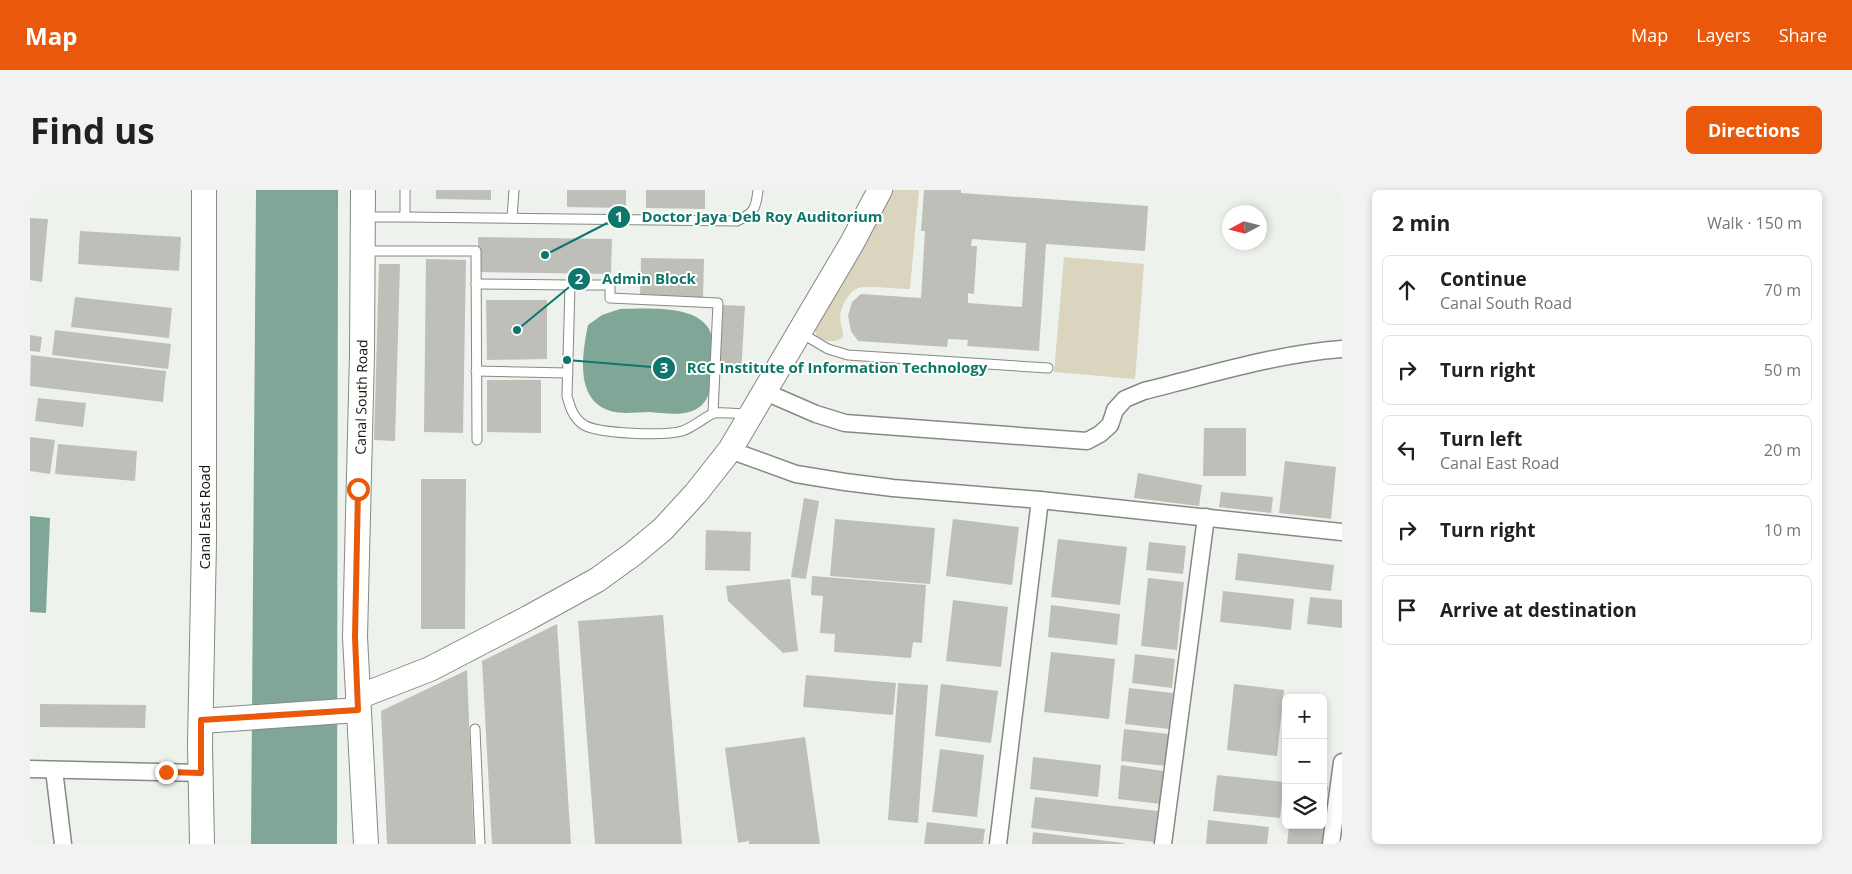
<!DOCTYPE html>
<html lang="en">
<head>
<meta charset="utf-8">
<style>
  body { margin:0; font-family:"Open Sans",sans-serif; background:#f2f2f2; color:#202124 }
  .controls { position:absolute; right:15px; bottom:15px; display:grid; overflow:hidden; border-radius:8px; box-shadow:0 2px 8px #0003 }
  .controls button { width:45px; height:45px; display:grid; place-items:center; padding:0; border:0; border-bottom:1px solid #e0e0e0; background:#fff; color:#202124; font:25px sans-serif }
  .compass { position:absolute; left:1192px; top:15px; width:45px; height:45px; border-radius:50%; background:#fff; box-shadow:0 2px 8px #0003; rotate:263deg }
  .stop { position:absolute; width:15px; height:15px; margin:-11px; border:4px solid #ea580c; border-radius:50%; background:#fff }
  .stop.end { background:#ea580c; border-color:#fff; box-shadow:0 1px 5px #0008 }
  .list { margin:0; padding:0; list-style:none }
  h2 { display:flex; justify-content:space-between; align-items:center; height:65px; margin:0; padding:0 20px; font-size:21px }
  h2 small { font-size:16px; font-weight:400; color:#757577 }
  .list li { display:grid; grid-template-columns:32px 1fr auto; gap:15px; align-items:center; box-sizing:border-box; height:70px; margin:0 10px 10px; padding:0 10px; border:1px solid #e0e0e0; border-radius:8px }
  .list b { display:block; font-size:19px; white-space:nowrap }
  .list p { margin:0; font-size:16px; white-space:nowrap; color:#757577 }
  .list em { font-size:16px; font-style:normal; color:#757577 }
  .icon { flex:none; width:28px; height:28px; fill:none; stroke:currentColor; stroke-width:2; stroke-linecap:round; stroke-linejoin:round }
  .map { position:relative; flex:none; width:1312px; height:654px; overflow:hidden; border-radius:8px }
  header { display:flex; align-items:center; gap:30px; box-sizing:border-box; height:70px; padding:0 25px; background:#ea580c; color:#fff }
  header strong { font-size:24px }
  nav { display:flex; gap:28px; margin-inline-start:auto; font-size:18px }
  .intro { display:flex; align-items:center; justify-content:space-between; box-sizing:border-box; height:120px; padding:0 30px }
  h1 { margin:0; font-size:35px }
  .button { padding:12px 22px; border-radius:8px; background:#ea580c; color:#fff; font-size:18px; font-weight:700 }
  main { display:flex; gap:30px; padding:0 30px }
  aside { flex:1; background:#fff; border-radius:8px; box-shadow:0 2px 8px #0003 }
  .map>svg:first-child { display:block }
</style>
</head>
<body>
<header>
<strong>Map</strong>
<nav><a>Map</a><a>Layers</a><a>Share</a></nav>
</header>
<div class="intro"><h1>Find us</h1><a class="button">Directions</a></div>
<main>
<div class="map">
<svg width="1312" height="654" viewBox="0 0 1312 654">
  <rect width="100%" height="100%" fill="#eef2ec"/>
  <!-- green -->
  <g fill="#dbd5c0">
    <path d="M857,0h32l-9,99c-10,0 -45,-4 -52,-1 -10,4 -17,19 -18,29 0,7 4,13 3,20 -9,7 -17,4 -26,0l-4,-13z"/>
    <polygon points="1034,67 1114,74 1105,189 1024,182"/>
  </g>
  <!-- water -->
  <g fill="#80a698">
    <polygon points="226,0 308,0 307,654 221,654"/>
    <path d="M590,119c24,0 75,-5 89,20 6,11 4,29 3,42 0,12 -2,30 -14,37 -13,9 -34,5 -49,4 -11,0 -24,2 -34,0 -41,-8 -33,-57 -27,-87l14,-10z"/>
    <polygon points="0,326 20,328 16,423 0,422"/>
  </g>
  <!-- building -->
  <g fill="#bfbfba" fill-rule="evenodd">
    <polygon points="406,0 461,0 461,10 406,9"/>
    <polygon points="537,0 596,0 596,18 537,17"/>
    <polygon points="616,0 675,0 675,19 616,18"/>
    <path d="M894,0h37v3l187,13 -3,45 -99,-7 -7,107 -72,-5 1,-6 -20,-1 -1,8 -89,-6 -7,-10 -3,-15 4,-14 9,-8 60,4 4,-67h-4zM942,49l54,4 -4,64 -54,-4v-10l6,1 3,-48h-6z"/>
    <polygon points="0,28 18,29 12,92 0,90"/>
    <polygon points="50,41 151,47 149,81 48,74"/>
    <polygon points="448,47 582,49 581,84 448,82"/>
    <polygon points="611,68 674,69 673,108 610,106"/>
    <polygon points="396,69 436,70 433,243 394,242"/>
    <polygon points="349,74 370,74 365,251 344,250"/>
    <polygon points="45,107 142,118 139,148 41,137"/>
    <polygon points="456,110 517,110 517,169 457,170"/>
    <polygon points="693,115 715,116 711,184 689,182"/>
    <polygon points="25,140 141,154 138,179 22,165"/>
    <polygon points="0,145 12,147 10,162 0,161"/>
    <polygon points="1,165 136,181 133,212 0,196"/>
    <polygon points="457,190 511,190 511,243 457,242"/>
    <polygon points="8,208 56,213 53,237 5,231"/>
    <polygon points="1174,238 1216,238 1216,286 1173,286"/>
    <polygon points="0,247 25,250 20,284 0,281"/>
    <polygon points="28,254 107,261 105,291 25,284"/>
    <polygon points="1255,271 1306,277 1301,329 1249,323"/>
    <polygon points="1108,283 1172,295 1169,316 1104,308"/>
    <polygon points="391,289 436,289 435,439 391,439"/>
    <polygon points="1191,302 1243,307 1241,323 1189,317"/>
    <polygon points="774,308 789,311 776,389 761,387"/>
    <polygon points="805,329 905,338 900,394 800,386"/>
    <polygon points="923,329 989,337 982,395 916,386"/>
    <polygon points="676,340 721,342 720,381 675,380"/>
    <polygon points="1028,349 1097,357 1090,415 1021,407"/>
    <polygon points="1119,352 1156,356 1153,384 1116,380"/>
    <polygon points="1208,363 1304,375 1301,401 1205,390"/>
    <polygon points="782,386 896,395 892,453 883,452 881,468 804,462 805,444 790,443 793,406 781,405"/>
    <polygon points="1118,388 1154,392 1147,460 1111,456"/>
    <polygon points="760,389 768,461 753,463 698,411 696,396"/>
    <polygon points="1193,401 1264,409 1261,440 1190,432"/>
    <polygon points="1280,407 1312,410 1312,438 1277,434"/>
    <polygon points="923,410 978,417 971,477 916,471"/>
    <polygon points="1021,415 1090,424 1087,455 1018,447"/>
    <polygon points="633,425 652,654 565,654 548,431"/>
    <polygon points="527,434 541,654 462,654 452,471"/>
    <polygon points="1021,462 1085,469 1079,529 1014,522"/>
    <polygon points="1105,464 1145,469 1142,498 1102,493"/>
    <polygon points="437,480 444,654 357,654 351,521"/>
    <polygon points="776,485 866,493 863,525 773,517"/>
    <polygon points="868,493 898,495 888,633 858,630"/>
    <polygon points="911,494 968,501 961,553 905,546"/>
    <polygon points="1204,494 1254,500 1247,566 1197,560"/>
    <polygon points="1099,498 1143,503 1139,539 1095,534"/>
    <polygon points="10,514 116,515 115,538 10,537"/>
    <polygon points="1094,539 1139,544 1136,576 1091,571"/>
    <polygon points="775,547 790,654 719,654 719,651 708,653 695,558"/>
    <polygon points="910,559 954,565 947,627 902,622"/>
    <polygon points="1003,567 1071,575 1068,607 1000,599"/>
    <polygon points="1091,575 1134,581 1131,614 1088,609"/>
    <polygon points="1187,585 1254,592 1250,628 1183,621"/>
    <polygon points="1293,596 1298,596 1295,628 1293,628"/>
    <polygon points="1005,607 1128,621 1124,652 1001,638"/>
    <polygon points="1178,630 1239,637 1237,654 1176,654"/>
    <polygon points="897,632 955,639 953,654 894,654"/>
    <polygon points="1259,635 1301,639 1300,654 1257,654"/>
    <polygon points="1003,642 1094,653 1094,654 1002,654"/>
  </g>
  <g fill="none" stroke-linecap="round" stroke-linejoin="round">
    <!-- lane casing -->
    <g stroke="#868984" stroke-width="11">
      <g id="lane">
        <path d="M333,27h42l332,4c17,-8 19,-12 21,-31"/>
        <polyline points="375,27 375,0"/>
        <polyline points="482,28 484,0"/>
        <polyline points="333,61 446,61 447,250"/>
        <polyline points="446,94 540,95"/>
        <polyline points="771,143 798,159 818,165 1018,178"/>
        <polyline points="446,181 538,183"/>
        <path d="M683,223l5,-110 -108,-5v-13h-40l-3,111c3,11 6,22 17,29 15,9 80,11 98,6 11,-3 28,-18 33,-18 11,-1 24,1 35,1"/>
        <polyline points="445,539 450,654"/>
      </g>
    </g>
    <!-- street casing -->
    <g stroke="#868984" stroke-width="19">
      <g id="street">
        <path d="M733,201l53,23 29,9 242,18 13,-7 10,-9 5,-15 10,-11 19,-8c65,-16 131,-37 198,-42"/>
        <polyline points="700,260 766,284 815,292 863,298 1010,310 1312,342"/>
        <polyline points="0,579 171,583"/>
        <polyline points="24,580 33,654"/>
        <polyline points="968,654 1010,310"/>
        <polyline points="1133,654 1176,327"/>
        <polyline points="1301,654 1312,572"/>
      </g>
    </g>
    <!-- secondary casing -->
    <g stroke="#868984" stroke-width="26">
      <g id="secondary">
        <polyline points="333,0 332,164 325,447 336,654"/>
        <polyline points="328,507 400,479 498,428 567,390 603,364 633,339 666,303 700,260 822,53 850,0"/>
        <polyline points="171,531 328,520"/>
        <polyline points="172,654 170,556 174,351 174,0"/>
      </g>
    </g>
    <!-- lane -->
    <use href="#lane" stroke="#fff" stroke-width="9"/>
    <!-- street -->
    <use href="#street" stroke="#fff" stroke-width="16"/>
    <!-- secondary -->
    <use href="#secondary" stroke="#fff" stroke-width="24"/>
  </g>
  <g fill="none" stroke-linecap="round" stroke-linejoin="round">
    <!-- route -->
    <polyline stroke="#ea580c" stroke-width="6" points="136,582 171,583 171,530 328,520 325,447 328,299"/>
  </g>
  <g text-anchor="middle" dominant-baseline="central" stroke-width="4" stroke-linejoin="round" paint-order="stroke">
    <!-- street labels -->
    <g font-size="14" fill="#111211" stroke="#fcfffa">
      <text transform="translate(331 207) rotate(-89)">Canal South Road</text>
      <text transform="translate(174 327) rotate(-90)">Canal East Road</text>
    </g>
  </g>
  <!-- callouts -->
  <path fill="none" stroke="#0f766e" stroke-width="2" d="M515 65L589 27M487 140L549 89M537 170L634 178"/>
  <g fill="#0f766e" stroke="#fcfffa" stroke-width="2">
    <circle cx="515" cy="65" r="5"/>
    <circle cx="487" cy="140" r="5"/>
    <circle cx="537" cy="170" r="5"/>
    <circle cx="589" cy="27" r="12"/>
    <circle cx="549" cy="89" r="12"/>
    <circle cx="634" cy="178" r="12"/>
  </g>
  <g font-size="15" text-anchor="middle" font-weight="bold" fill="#fff">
    <text x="589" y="32">1</text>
    <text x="549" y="94">2</text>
    <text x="634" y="183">3</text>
  </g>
  <g font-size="15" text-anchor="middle" font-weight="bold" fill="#0f766e" stroke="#fcfffa" stroke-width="4" stroke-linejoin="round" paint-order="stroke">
    <text x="732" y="32">Doctor Jaya Deb Roy Auditorium</text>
    <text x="619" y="94">Admin Block</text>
    <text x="807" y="183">RCC Institute of Information Technology</text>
  </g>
</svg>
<div class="controls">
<button>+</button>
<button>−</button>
<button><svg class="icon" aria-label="layers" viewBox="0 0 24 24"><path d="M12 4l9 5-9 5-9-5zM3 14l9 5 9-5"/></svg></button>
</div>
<svg class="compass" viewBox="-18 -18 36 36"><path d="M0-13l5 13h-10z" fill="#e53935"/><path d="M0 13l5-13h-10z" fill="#757577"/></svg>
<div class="stop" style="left:328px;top:299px"></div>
<div class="stop end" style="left:136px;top:582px"></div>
</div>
<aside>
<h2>2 min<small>Walk · 150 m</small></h2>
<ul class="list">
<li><svg class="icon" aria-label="ahead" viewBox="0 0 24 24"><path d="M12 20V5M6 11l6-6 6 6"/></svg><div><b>Continue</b><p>Canal South Road</p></div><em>70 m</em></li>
<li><svg class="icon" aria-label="right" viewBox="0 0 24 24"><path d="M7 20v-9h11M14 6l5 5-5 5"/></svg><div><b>Turn right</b></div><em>50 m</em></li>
<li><svg class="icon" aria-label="left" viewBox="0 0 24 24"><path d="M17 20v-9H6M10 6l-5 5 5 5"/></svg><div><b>Turn left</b><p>Canal East Road</p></div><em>20 m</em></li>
<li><svg class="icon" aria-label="right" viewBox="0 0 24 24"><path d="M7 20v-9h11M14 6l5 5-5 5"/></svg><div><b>Turn right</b></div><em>10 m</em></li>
<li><svg class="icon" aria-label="arrive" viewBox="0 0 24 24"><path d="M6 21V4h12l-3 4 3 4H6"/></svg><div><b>Arrive at destination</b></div></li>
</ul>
</aside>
</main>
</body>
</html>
